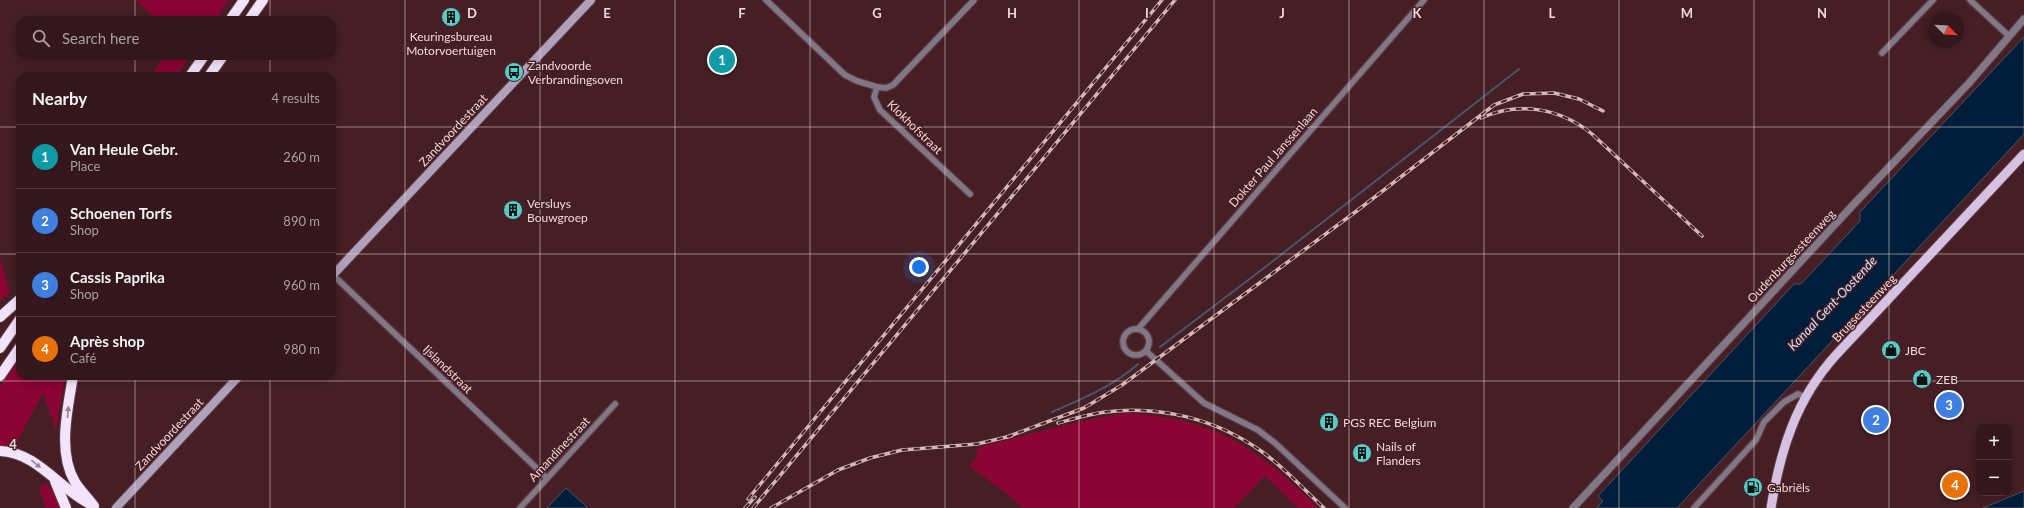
<!DOCTYPE html>
<html lang="en">
<head>
<meta charset="utf-8">
<style>
  body { margin:0; font-family:Lato,sans-serif; background:#3c2025; color:#f1f3f6 }
  .controls { position:absolute; right:12px; bottom:12px; display:grid; overflow:hidden; border-radius:8px; box-shadow:0 2px 10px #0003 }
  .controls button { width:36px; height:36px; display:grid; place-items:center; padding:0; border:0; border-bottom:1px solid #4e363b; background:#34171c; color:#f1f3f6; font:20px sans-serif }
  .compass { position:absolute; left:1928px; top:12px; width:36px; height:36px; border-radius:50%; background:#34171c; box-shadow:0 2px 10px #0003; rotate:114deg }
  .you { position:absolute; left:919px; top:267px; width:14px; height:14px; margin:-10px; border:3px solid #fff; border-radius:50%; background:#1a73e8; box-shadow:0 0 0 6px #1a73e833 }
  .badge { display:grid; place-items:center; width:26px; height:26px; border-radius:50%; background:#d93025; color:#fff; font-size:13px; font-weight:700 }
  .pin { position:absolute; translate:-50% -50%; border:2px solid #fff; box-shadow:0 1px 4px #0006 }
  .list { margin:0; padding:0; list-style:none }
  h2 { display:flex; justify-content:space-between; align-items:center; height:52px; margin:0; padding:0 16px; font-size:17px }
  h2 small { font-size:13px; font-weight:400; color:#a99fa3 }
  .list li { display:grid; grid-template-columns:26px 1fr auto; gap:12px; align-items:center; box-sizing:border-box; height:64px; padding:0 16px; border-top:1px solid #4e363b }
  .list b { display:block; font-size:15px; white-space:nowrap }
  .list p { margin:0; font-size:13px; white-space:nowrap; color:#a99fa3 }
  .list em { font-size:13px; font-style:normal; color:#a99fa3 }
  .icon { flex:none; width:22px; height:22px; fill:none; stroke:currentColor; stroke-width:2; stroke-linecap:round; stroke-linejoin:round }
  .map { position:relative; flex:none; width:2024px; height:508px; overflow:hidden }
  .search { position:absolute; background:#34171c; box-shadow:0 2px 10px #0003; left:16px; top:16px; width:320px; height:44px; display:flex; align-items:center; gap:10px; box-sizing:border-box; padding:0 14px; border-radius:12px; color:#a99fa3; font-size:15px }
  .panel { position:absolute; background:#34171c; box-shadow:0 2px 10px #0003; left:16px; top:72px; width:320px; height:308px; border-radius:12px }
  .map>svg:first-child { display:block }
</style>
</head>
<body>
<div class="map">
<svg width="2024" height="508" viewBox="0 0 2024 508">
  <rect width="100%" height="100%" fill="#451f25"/>
  <!-- green -->
  <g fill="#8a0434">
    <polygon points="136,0 229,0 216,20 157,20"/>
    <polygon points="165,56 190,56 177,76 151,76"/>
    <polygon points="0,257 10,292 0,301"/>
    <polygon points="20,357 20,376 65,376 56,430 43,393 13,449 0,446 0,386"/>
    <path d="M1129,413c90,6 127,35 190,95h-21l-33,-32 -31,32h-211l-17,-15 -37,-27 7,-8 3,-11c50,-12 99,-28 150,-34z"/>
    <polygon points="46,482 58,500 60,508 46,508 39,489"/>
  </g>
  <!-- water -->
  <g fill="#001d3a" stroke="#48556a">
    <polygon points="2024,37 2024,134 1677,508 1597,508 1603,501 1598,496 1794,284 1801,284 1860,221 1860,212"/>
    <polygon points="566,488 588,508 547,508"/>
    <polygon points="2024,491 2024,508 1983,508"/>
  </g>
  <g fill="none" stroke-linecap="round" stroke-linejoin="round">
    <!-- stream -->
    <g stroke="#48556a" stroke-width="2">
      <polyline points="1160,347 1264,268 1519,69"/>
      <path d="M1052,412c29,-13 62,-26 86,-48"/>
    </g>
    <!-- minor casing -->
    <g stroke="#613c42" stroke-width="8">
      <g id="minor">
        <polyline points="766,0 845,75 857,81 877,87 874,97 880,110 970,194"/>
        <polyline points="1970,0 2009,36"/>
        <polyline points="1882,53 1933,0"/>
        <polyline points="877,87 886,88 893,85 974,0"/>
        <polyline points="333,275 547,478"/>
        <circle cx="1136" cy="342" r="13"/>
        <polyline points="1138,329 1424,0"/>
        <polyline points="1146,351 1204,403 1258,430 1275,443 1345,508"/>
        <polyline points="520,508 615,404"/>
        <polyline points="1694,508 1756,440 1764,422 1784,402 1798,394 1805,397"/>
      </g>
    </g>
    <!-- tertiary casing -->
    <g stroke="#613c42" stroke-width="9">
      <polyline id="tertiary" points="1573,508 1853,205 1970,82 2024,19"/>
    </g>
    <!-- secondary casing -->
    <g stroke="#613c42" stroke-width="10">
      <g id="secondary">
        <polyline points="332,276 591,0"/>
        <polyline points="116,508 239,376"/>
      </g>
    </g>
    <!-- primary casing -->
    <g stroke="#613c42" stroke-width="11">
      <path id="primary" d="M1771,508c9,-57 25,-109 65,-153l188,-201"/>
    </g>
    <!-- motorway casing -->
    <g stroke="#613c42" stroke-width="12">
      <g id="motorway">
        <polyline points="230,20 244,0"/>
        <polyline points="249,20 263,0"/>
        <polyline points="190,76 204,56"/>
        <polyline points="209,76 223,56"/>
        <polyline points="0,317 20,299"/>
        <polyline points="0,348 20,319"/>
        <polyline points="0,376 20,347"/>
        <path d="M73,376c-5,32 -16,76 2,106 5,8 13,16 19,24"/>
        <path d="M0,451c37,1 60,39 92,54"/>
        <polyline points="55,481 66,508"/>
      </g>
    </g>
    <!-- minor -->
    <use href="#minor" stroke="#807787" stroke-width="5.5"/>
    <!-- tertiary -->
    <use href="#tertiary" stroke="#807787" stroke-width="7"/>
    <!-- secondary -->
    <use href="#secondary" stroke="#b0a1bb" stroke-width="8"/>
    <!-- primary -->
    <use href="#primary" stroke="#d5c2e3" stroke-width="9"/>
    <!-- motorway -->
    <use href="#motorway" stroke="#f2e4fc" stroke-width="10"/>
    <!-- rail casing -->
    <g stroke="#d2b6b9" stroke-width="3.5">
      <g id="rail">
        <path d="M1481,118c38,-17 79,-10 111,16l110,102"/>
        <path d="M1058,423c15,-4 31,-9 47,-11 55,-7 111,7 156,39 23,16 42,38 63,57"/>
        <polyline points="1007,437 1084,408 1122,385 1358,210 1494,105 1523,94 1554,93 1579,99 1603,111"/>
        <polyline points="748,499 1162,0"/>
        <polyline points="745,508 755,497"/>
        <polyline points="753,508 1175,0"/>
        <polyline points="771,508 838,470 870,458 902,450 977,444 1011,436"/>
      </g>
    </g>
    <!-- rail -->
    <use href="#rail" stroke="#451f25" stroke-width="2" stroke-dasharray="6" stroke-linecap="butt"/>
  </g>
  <!-- one-way arrows -->
  <defs><path id="oneway-solid" d="M-6-.8H1V-3.2L6.5 0L1 3.2V.8H-6Z"/></defs>
  <g fill="#9c8290">
    <use href="#oneway-solid" transform="translate(68 412) rotate(-85)"/>
    <use href="#oneway-solid" transform="translate(36 464) rotate(39)"/>
  </g>
  <!-- grid -->
  <path fill="none" stroke="#f1d7da" stroke-width="1" stroke-opacity="0.55" d="M135,0v20M270,0v20M405,0v508M540,0v508M675,0v508M810,0v508M945,0v508M1079,0v508M1214,0v508M1349,0v508M1484,0v508M1619,0v508M1754,0v508M1889,0v508M135,56v20M270,56v20M0,127h20M332,127h1692M0,254h20M332,254h1692M135,376v132M270,376v132M0,381h2024"/>
  <!-- icons -->
  <defs>
    <g id="building-disc" transform="scale(1)"><circle r="9.5" fill="#54cdc7" stroke="#451f25"/><path d="M-4-6H4V6H1V3H-1V6H-4ZM-2.5-4.3h1.7v1.8h-1.7ZM.8-4.3h1.7v1.8H.8ZM-2.5-1h1.7V.8h-1.7ZM.8-1h1.7V.8H.8Z" fill="#111"/></g>
    <g id="bus-disc" transform="scale(1)"><circle r="9.5" fill="#54cdc7" stroke="#451f25"/><path d="M-5-6H5V4H4V6H2V4H-2V6H-4V4H-5ZM-3.5-4V0h7V-4ZM-3.5 1.2v1.5H-2V1.2ZM2 1.2v1.5H3.5V1.2Z" fill="#111"/></g>
    <g id="shop-disc" transform="scale(1)"><circle r="9.5" fill="#54cdc7" stroke="#451f25"/><path d="M-5-2.5h2.3a2.7 3.5 0 0 1 5.4 0H5L5.5 6h-11ZM-1.5-2.5h3a1.5 2.3 0 0 0-3 0Z" fill="#111"/></g>
    <g id="fuel-disc" transform="scale(1)"><circle r="9.5" fill="#54cdc7" stroke="#451f25"/><path d="M-5.5-6h7V0h2V4h1.3V-2.5L3-4.5l.8-.8L6-3V5H2.5V1h-1V6h-7ZM-4.2-4.7v3.2H.2V-4.7Z" fill="#111"/></g>
  </defs>
  <g fill-rule="evenodd">
    <use href="#building-disc" x="451" y="17"/>
    <use href="#bus-disc" x="514" y="72"/>
    <use href="#building-disc" x="513" y="210"/>
    <use href="#shop-disc" x="1891" y="350"/>
    <use href="#shop-disc" x="1922" y="379"/>
    <use href="#building-disc" x="1329" y="422"/>
    <use href="#building-disc" x="1362" y="453"/>
    <use href="#fuel-disc" x="1753" y="487"/>
  </g>
  <g text-anchor="middle" dominant-baseline="central" stroke-width="3" stroke-linejoin="round" paint-order="stroke">
    <!-- poi labels -->
    <g font-size="12" fill="#f1d7da" stroke="#451f25" text-anchor="start">
      <text x="451" y="36" text-anchor="middle">Keuringsbureau<tspan x="451" dy="14">Motorvoertuigen</tspan></text>
      <text x="528" y="65">Zandvoorde<tspan x="528" dy="14">Verbrandingsoven</tspan></text>
      <text x="527" y="203">Versluys<tspan x="527" dy="14">Bouwgroep</tspan></text>
      <text x="1905" y="350">JBC</text>
      <text x="1936" y="379">ZEB</text>
      <text x="1343" y="422">PGS REC Belgium</text>
      <text x="1376" y="446">Nails of<tspan x="1376" dy="14">Flanders</tspan></text>
      <text x="1767" y="487">Gabriëls</text>
    </g>
    <!-- street labels -->
    <g font-size="12" fill="#f1d7da" stroke="#451f25">
      <text transform="translate(915 127) rotate(44)">Klokhofstraat</text>
      <text transform="translate(453 130) rotate(-47)">Zandvoordestraat</text>
      <text transform="translate(1273 157) rotate(-49)">Dokter Paul Janssenlaan</text>
      <text transform="translate(1791 256) rotate(-47)">Oudenburgsesteenweg</text>
      <text transform="translate(1864 308) rotate(-47)">Brugsesteenweg</text>
      <text transform="translate(448 369) rotate(44)">Ijslandstraat</text>
      <text transform="translate(169 434) rotate(-47)">Zandvoordestraat</text>
      <text transform="translate(559 449) rotate(-47)">Amandinestraat</text>
    </g>
    <!-- water labels -->
    <g font-size="13" font-style="italic" fill="#cee3fa" stroke="#451f25">
      <text transform="translate(1832 303) rotate(-47)">Kanaal Gent-Oostende</text>
    </g>
  </g>
  <g font-size="13" text-anchor="middle" font-weight="bold" fill="#f1d7da" stroke="#451f25" stroke-width="3" stroke-linejoin="round" paint-order="stroke">
    <text x="472" y="18">D</text>
    <text x="607" y="18">E</text>
    <text x="742" y="18">F</text>
    <text x="877" y="18">G</text>
    <text x="1012" y="18">H</text>
    <text x="1147" y="18">I</text>
    <text x="1282" y="18">J</text>
    <text x="1417" y="18">K</text>
    <text x="1552" y="18">L</text>
    <text x="1687" y="18">M</text>
    <text x="1822" y="18">N</text>
    <text x="13" y="449">4</text>
  </g>
</svg>
<div class="controls">
<button>+</button>
<button>−</button>
</div>
<svg class="compass" viewBox="-18 -18 36 36"><path d="M0-13l5 13h-10z" fill="#e53935"/><path d="M0 13l5-13h-10z" fill="#a99fa3"/></svg>
<div class="you"></div>
<div class="pin badge" style="left:722px;top:60px;background:#0f9aa8">1</div>
<div class="pin badge" style="left:1876px;top:420px;background:#3f7fe0">2</div>
<div class="pin badge" style="left:1949px;top:405px;background:#3f7fe0">3</div>
<div class="pin badge" style="left:1955px;top:485px;background:#e8710a">4</div>
<div class="search"><svg class="icon" aria-label="search" viewBox="0 0 24 24"><circle cx="10" cy="10" r="6"/><path d="M15 15l6 6"/></svg>Search here</div>
<section class="panel">
<h2>Nearby<small>4 results</small></h2>
<ul class="list">
<li><span class="badge" style="background:#0f9aa8">1</span><div><b>Van Heule Gebr.</b><p>Place</p></div><em>260 m</em></li>
<li><span class="badge" style="background:#3f7fe0">2</span><div><b>Schoenen Torfs</b><p>Shop</p></div><em>890 m</em></li>
<li><span class="badge" style="background:#3f7fe0">3</span><div><b>Cassis Paprika</b><p>Shop</p></div><em>960 m</em></li>
<li><span class="badge" style="background:#e8710a">4</span><div><b>Après shop</b><p>Café</p></div><em>980 m</em></li>
</ul>
</section>
</div>
</body>
</html>
